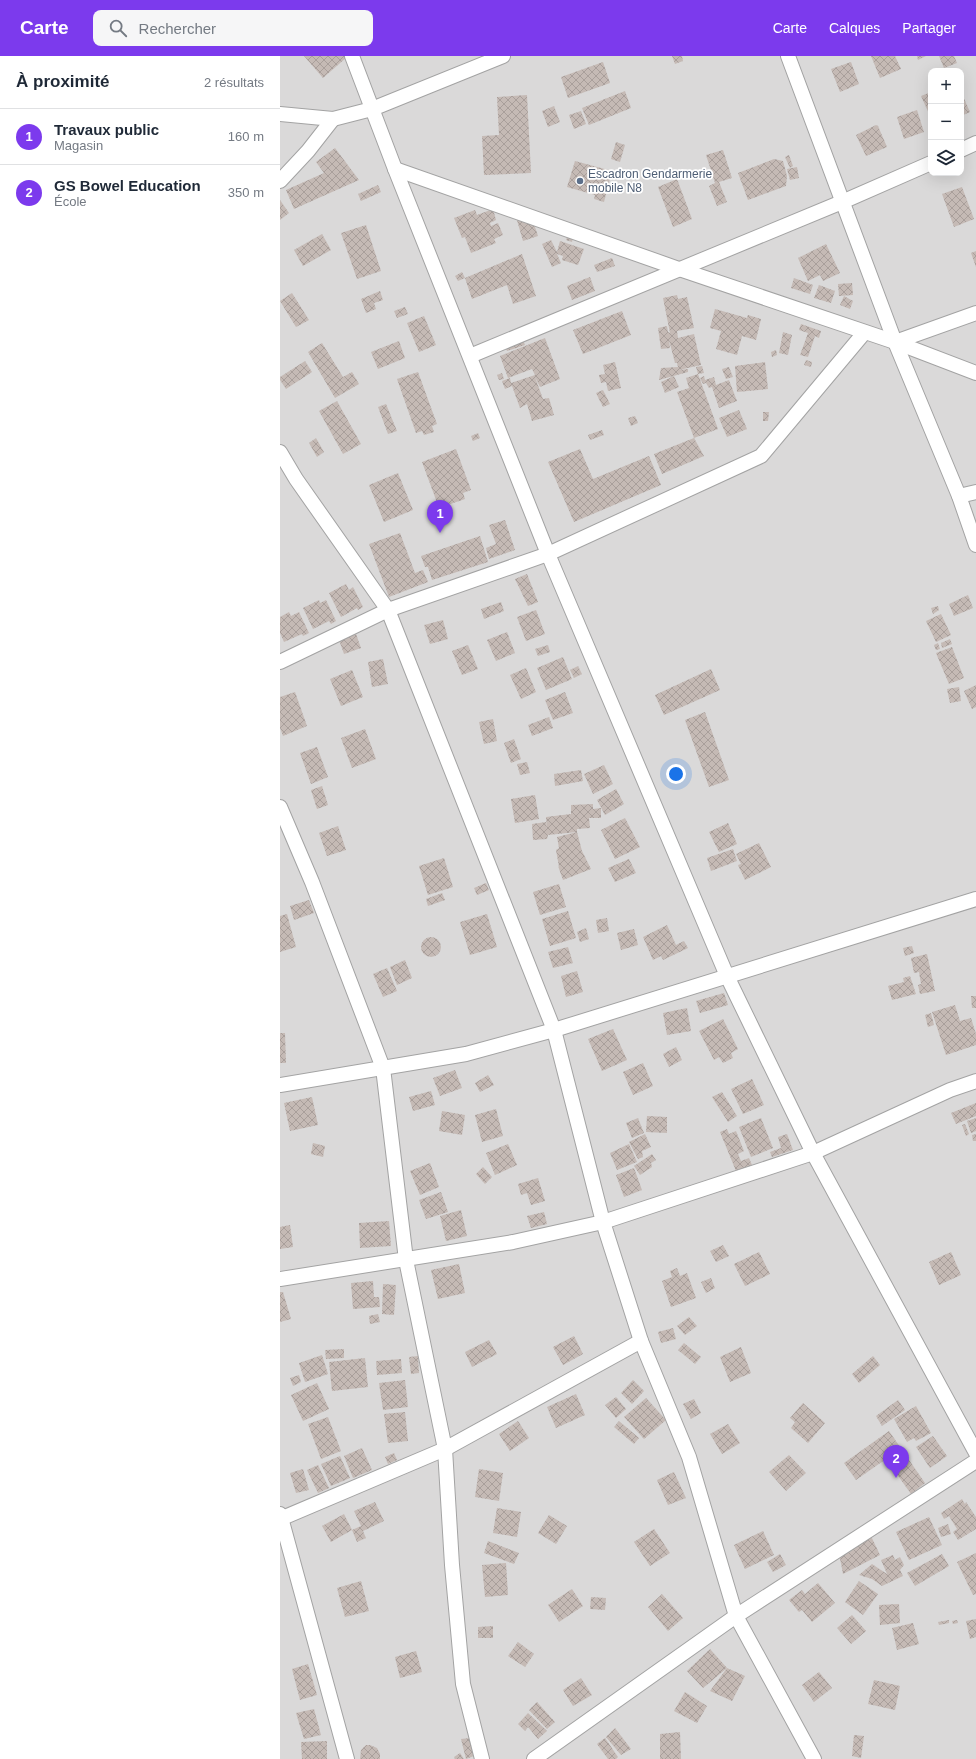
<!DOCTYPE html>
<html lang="fr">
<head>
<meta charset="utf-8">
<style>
  body { margin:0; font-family:Helvetica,sans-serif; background:#f6f6f7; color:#1f2937 }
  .controls { position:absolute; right:12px; top:12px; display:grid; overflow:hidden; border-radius:8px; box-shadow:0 4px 16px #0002 }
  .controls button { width:36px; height:36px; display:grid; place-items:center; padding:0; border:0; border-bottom:1px solid #e0e1e3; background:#fff; color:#1f2937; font:20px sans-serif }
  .you { position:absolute; left:396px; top:718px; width:14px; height:14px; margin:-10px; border:3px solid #fff; border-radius:50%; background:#1a73e8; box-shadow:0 0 0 6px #1a73e833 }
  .badge { display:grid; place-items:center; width:26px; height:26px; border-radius:50%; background:#7c3aed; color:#fff; font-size:13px; font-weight:700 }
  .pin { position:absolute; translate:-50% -33px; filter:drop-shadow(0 1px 2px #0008) }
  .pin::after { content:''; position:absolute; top:21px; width:14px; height:12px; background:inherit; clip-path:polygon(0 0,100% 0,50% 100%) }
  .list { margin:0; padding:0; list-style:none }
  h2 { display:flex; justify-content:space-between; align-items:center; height:52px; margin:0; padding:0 16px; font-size:17px }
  h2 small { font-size:13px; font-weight:400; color:#747a83 }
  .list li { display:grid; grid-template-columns:26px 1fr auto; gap:12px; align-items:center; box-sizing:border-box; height:56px; padding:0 16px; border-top:1px solid #e0e1e3 }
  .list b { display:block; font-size:15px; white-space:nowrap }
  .list p { margin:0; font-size:13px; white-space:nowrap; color:#747a83 }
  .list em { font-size:13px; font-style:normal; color:#747a83 }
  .icon { flex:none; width:22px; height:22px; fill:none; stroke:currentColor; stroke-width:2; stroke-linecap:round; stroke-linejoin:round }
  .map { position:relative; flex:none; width:696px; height:1703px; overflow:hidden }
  header { display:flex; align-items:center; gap:24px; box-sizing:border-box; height:56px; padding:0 20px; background:#7c3aed; color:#fff }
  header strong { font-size:19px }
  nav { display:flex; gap:22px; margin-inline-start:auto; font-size:14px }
  .search { width:280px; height:36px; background:#f6f6f7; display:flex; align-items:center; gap:10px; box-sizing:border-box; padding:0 14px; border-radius:8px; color:#747a83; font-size:15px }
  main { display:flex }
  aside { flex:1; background:#fff }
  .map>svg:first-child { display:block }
</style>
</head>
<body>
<header>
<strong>Carte</strong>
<div class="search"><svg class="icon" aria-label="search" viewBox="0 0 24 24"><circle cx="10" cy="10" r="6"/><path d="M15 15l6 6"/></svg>Rechercher</div>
<nav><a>Carte</a><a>Calques</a><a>Partager</a></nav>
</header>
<main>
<aside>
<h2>À proximité<small>2 résultats</small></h2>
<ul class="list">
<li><span class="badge">1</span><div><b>Travaux public</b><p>Magasin</p></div><em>160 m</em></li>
<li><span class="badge">2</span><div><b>GS Bowel Education</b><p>École</p></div><em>350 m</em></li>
</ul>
</aside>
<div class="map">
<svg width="696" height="1703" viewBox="0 0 696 1703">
  <defs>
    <pattern id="building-cross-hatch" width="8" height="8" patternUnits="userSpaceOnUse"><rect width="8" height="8" fill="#c5bab5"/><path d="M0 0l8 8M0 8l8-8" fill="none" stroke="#a99f9b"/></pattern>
  </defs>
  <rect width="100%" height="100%" fill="#eee8e2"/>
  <!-- residential -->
  <path fill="#dad9d9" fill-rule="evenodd" d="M0,0h696v1703h-696zM651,15h30v102h-30z"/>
  <!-- building -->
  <g fill="url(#building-cross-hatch)">
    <polygon points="24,0 66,0 67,1 43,22"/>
    <polygon points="392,0 402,0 403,5 395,8"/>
    <polygon points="591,0 615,0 621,13 600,22"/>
    <polygon points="637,0 646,0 638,4"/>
    <polygon points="659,0 674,0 677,7 664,12"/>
    <polygon points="323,6 330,27 288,42 281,21"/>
    <polygon points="571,6 579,28 560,36 551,13"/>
    <polygon points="345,35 351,52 309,69 302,52"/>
    <polygon points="651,36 651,62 641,40"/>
    <polygon points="681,36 690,56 681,60"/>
    <polygon points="247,39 251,117 204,119 202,80 219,79 217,41"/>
    <polygon points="274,50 280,66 268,71 262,55"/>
    <polygon points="637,54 644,76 624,83 617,61"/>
    <polygon points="301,55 306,68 294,73 289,59"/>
    <polygon points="596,69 598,70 607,91 586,100 576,79"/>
    <polygon points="336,86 345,89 340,106 331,103"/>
    <polygon points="55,92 79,124 14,153 6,134 44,117 36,106"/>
    <polygon points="443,94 452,122 439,126 447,146 437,150 429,130 435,127 426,99"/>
    <polygon points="509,99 513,110 510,112 505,101"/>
    <polygon points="494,103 503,105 507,120 506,130 468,144 458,117"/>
    <polygon points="295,105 332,115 324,146 314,143 315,139 287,131"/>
    <polygon points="517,111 519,122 510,124 507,113"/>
    <polygon points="397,123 412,163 393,171 378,131"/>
    <polygon points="98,129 101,136 81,145 78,138"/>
    <polygon points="682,131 694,163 674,171 662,138"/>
    <polygon points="0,144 9,157 0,164"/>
    <polygon points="213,153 216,164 210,167 211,170 218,167 223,179 214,183 216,187 191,197 185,181 182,182 174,162 195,154 197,159"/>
    <polygon points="236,161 254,168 258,180 243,185"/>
    <polygon points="86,169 101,215 77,223 61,177"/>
    <polygon points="42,178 51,194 23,210 14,194"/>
    <polygon points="288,180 293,182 292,186 286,184"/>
    <polygon points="271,184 277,196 280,185 304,193 298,209 282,204 283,200 277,198 281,207 272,211 262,188"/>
    <polygon points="546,188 560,217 543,225 540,219 528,225 518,202"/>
    <polygon points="696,195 696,211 691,197"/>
    <polygon points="242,198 256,240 233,248 227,229 192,243 185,222"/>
    <polygon points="332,202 335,210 317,216 314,209"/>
    <polygon points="182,216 185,222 178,225 175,220"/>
    <polygon points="310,221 315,235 292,244 287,230"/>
    <polygon points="514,222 533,229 530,238 511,232"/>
    <polygon points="572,227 573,239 559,240 558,228"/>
    <polygon points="539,229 555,235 551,247 534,242"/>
    <polygon points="100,235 103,244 94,247 96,253 86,257 81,243"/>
    <polygon points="12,237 29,264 16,271 0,245"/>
    <polygon points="397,239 398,243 407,241 414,272 397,275 398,282 414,278 421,309 399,314 408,313 408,316 379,324 381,312 398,311 397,307 395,307 389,284 390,292 381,293 378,272 387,270 388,276 390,277 383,242"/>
    <polygon points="564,240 573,245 570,253 560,249"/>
    <polygon points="125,251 128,258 117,262 114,255"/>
    <polygon points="435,253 467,262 468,259 481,263 476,284 462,280 457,299 436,293 441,275 430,272"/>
    <polygon points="342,255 351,279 303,298 293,274"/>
    <polygon points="144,260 156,289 139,296 127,267"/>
    <polygon points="521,268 541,275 539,282 535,280 528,301 520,299 528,277 519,274"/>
    <polygon points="503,276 512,279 508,299 499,297"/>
    <polygon points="265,282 280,323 260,331 255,321 263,343 269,342 274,359 252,365 247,348 240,352 232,330 225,333 222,325 230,322 231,327 255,319 252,313 228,322 220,300"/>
    <polygon points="243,284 245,289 227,295 225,289"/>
    <polygon points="119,285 125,302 98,313 91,296"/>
    <polygon points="42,287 63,321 72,316 79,328 55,342 28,296"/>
    <polygon points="496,294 497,299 492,301 491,296"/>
    <polygon points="526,304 532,306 531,311 524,309"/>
    <polygon points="25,305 32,316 6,333 0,324 0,321"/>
    <polygon points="335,306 341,332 328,335 326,326 321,327 319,319 325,318 323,309"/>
    <polygon points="485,306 488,333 457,336 455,310"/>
    <polygon points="422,310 424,317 418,318 416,311"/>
    <polygon points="449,311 453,321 446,323 442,313"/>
    <polygon points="138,316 157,368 152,370 154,376 144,379 142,375 136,377 117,323"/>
    <polygon points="222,317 224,323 219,324 217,319"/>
    <polygon points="418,318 438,373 414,382 397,336 409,332 406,322"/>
    <polygon points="394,320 399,331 385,337 381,326"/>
    <polygon points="424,320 425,324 434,321 436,329 449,324 457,345 439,352 432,331 429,332 426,327 423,328 420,322"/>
    <polygon points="323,334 330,348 323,351 316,337"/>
    <polygon points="57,345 81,388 63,398 39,355"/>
    <polygon points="106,348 117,375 108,378 98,351"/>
    <polygon points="459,354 467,373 447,381 439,362"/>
    <polygon points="483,356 489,356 488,365 483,365"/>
    <polygon points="355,360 358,367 351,370 348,362"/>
    <polygon points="322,374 324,379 310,384 308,379"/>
    <polygon points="198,377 200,382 193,385 191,380"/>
    <polygon points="36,382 44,396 37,401 29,387"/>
    <polygon points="414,382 424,400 382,418 374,398"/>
    <polygon points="176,393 191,434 183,437 185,443 159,452 142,406"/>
    <polygon points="300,393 313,423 369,400 381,429 294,466 268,406"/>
    <polygon points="118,417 133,454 104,466 89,429"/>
    <polygon points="225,464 235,494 209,503 206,492 216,488 209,469"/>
    <polygon points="120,477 135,517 143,514 148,526 109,541 89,488"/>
    <polygon points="200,480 208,506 152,524 148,511 145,511 141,500"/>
    <polygon points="247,518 258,546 248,550 235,523"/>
    <polygon points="66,528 69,534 73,531 83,551 78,554 77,552 61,561 49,537"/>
    <polygon points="688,539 693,552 674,560 669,548"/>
    <polygon points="39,544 40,547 46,544 56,565 51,568 49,565 33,573 23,552"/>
    <polygon points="221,546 224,555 204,563 201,553"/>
    <polygon points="658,550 659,554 653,558 651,552"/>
    <polygon points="256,554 265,578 246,585 237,561"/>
    <polygon points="9,556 11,560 19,556 29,577 23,580 22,578 4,586 0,577 0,561"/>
    <polygon points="661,558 671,579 656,586 646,565"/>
    <polygon points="163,564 168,583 150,588 144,569"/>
    <polygon points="227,576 235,597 216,605 207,584"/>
    <polygon points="76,578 81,592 64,598 59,584"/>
    <polygon points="670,583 672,588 662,592 661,587"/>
    <polygon points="658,587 660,593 656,594 654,589"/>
    <polygon points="188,589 198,613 182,619 172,595"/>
    <polygon points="268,589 270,596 258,600 255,593"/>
    <polygon points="672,591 684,622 669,628 656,597"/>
    <polygon points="283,601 292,623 266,634 257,612"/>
    <polygon points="103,603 108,628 92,631 88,606"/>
    <polygon points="298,610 302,618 294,622 290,614"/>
    <polygon points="246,612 256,636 241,643 230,619"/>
    <polygon points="431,613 440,634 384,659 375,639"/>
    <polygon points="72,614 83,641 61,650 50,623"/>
    <polygon points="696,629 696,651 692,653 684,635"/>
    <polygon points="679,631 681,645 670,647 667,633"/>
    <polygon points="15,636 27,670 3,680 0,672 0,641"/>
    <polygon points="285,636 293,657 273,664 265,644"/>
    <polygon points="425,656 449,724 429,731 405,664"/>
    <polygon points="269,661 273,672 252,680 248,669"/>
    <polygon points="213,663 217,685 204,688 199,666"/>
    <polygon points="85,673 96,703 72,712 61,682"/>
    <polygon points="234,683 241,703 231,707 224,687"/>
    <polygon points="37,691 48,721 31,728 20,697"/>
    <polygon points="247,706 250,717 240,719 237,708"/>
    <polygon points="324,709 333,728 313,738 304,718"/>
    <polygon points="301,714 303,725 275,730 274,718"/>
    <polygon points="42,730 48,749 37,753 31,734"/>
    <polygon points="336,733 344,748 325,759 317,744"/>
    <polygon points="255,739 259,763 235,767 231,743"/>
    <polygon points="313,748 313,753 321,752 321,762 309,762 310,772 297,773 297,776 268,779 267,783 253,784 252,768 266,766 267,774 266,761 291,758 291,749"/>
    <polygon points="345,762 360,791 335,803 321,774"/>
    <polygon points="448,767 457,788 439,796 429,776"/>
    <polygon points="58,770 66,794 47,800 39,777"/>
    <polygon points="297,776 302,795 311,813 283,824 278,810 279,811 276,794 279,792 277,781"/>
    <polygon points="479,787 491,811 465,824 458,809 461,808 456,798"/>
    <polygon points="453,793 457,805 431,815 427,802"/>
    <polygon points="164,802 173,831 148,839 139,810"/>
    <polygon points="349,803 356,817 335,826 328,812"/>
    <polygon points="206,827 209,834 197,839 194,832"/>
    <polygon points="279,828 286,851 260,859 253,836"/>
    <polygon points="162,837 165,844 148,850 146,843"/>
    <polygon points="29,844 34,857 14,864 10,850"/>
    <polygon points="288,855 296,882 270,890 262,863"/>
    <polygon points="7,858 16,891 0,896 0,860"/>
    <polygon points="207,858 217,891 190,899 180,866"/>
    <polygon points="327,862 329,875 318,877 316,864"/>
    <polygon points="387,869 396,889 404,885 408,892 383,904 381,900 373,904 363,881"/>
    <polygon points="306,872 309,883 300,886 297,876"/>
    <polygon points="354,873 358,889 341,894 337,877"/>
    <circle cx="151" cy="891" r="10"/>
    <polygon points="632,890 634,897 625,900 623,892"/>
    <polygon points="288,891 293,907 273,912 268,896"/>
    <polygon points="647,898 655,935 640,938 638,929 641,928 639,916 634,917 631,902"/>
    <polygon points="125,904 132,922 117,929 110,911"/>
    <polygon points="107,912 117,935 103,941 93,918"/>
    <polygon points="297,915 303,936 286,941 281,920"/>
    <polygon points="630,920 636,938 612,944 608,930 624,926 623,922"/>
    <polygon points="444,937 448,949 420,957 416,945"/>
    <polygon points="691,940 696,940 696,952 692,952"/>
    <polygon points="675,949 680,965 691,962 696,978 696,989 666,999 652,956"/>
    <polygon points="407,952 411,975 387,979 383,957"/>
    <polygon points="651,957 654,969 648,971 645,959"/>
    <polygon points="443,963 458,993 451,997 453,1002 443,1007 439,1001 434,1004 419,975"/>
    <polygon points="333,973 347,1004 322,1015 308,983"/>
    <polygon points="0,977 5,977 6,1007 0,1007"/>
    <polygon points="396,991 402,1004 389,1011 383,998"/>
    <polygon points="363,1007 373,1030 353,1039 343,1016"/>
    <polygon points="175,1014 182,1032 160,1040 153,1022"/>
    <polygon points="208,1019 214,1029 200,1036 195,1027"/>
    <polygon points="472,1023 484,1049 463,1058 451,1033"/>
    <polygon points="151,1035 155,1049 133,1055 129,1041"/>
    <polygon points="442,1036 457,1060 448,1066 432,1041"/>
    <polygon points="32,1041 38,1069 10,1075 4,1047"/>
    <polygon points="696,1047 696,1060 676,1068 671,1057"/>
    <polygon points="216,1053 223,1080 202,1086 195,1059"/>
    <polygon points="162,1055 185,1059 182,1079 159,1075"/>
    <polygon points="367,1060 387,1061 387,1077 366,1076"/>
    <polygon points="358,1062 364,1077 352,1082 346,1067"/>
    <polygon points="481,1062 493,1092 471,1101 459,1071"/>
    <polygon points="696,1062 696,1075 691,1077 687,1065"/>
    <polygon points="685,1068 689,1078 686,1080 682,1069"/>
    <polygon points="447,1073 449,1078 456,1075 464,1095 458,1098 461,1105 469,1102 472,1109 456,1115 440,1076"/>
    <polygon points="365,1078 371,1091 362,1095 363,1101 358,1103 349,1086"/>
    <polygon points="507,1078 513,1094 492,1101 490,1096 501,1092 498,1081"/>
    <polygon points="696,1078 696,1085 693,1085 692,1079"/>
    <polygon points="33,1087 45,1090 43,1101 31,1098"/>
    <polygon points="228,1088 237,1109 215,1119 206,1097"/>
    <polygon points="349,1088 357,1106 337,1114 330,1097"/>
    <polygon points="372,1098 376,1104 371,1107 372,1111 360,1119 354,1110"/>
    <polygon points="150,1107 159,1131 140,1139 130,1115"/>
    <polygon points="203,1111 212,1121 205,1128 196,1118"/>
    <polygon points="354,1112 362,1134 344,1141 336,1119"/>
    <polygon points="258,1122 265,1145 251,1149 247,1137 241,1139 238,1128"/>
    <polygon points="161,1136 168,1156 146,1163 139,1144"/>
    <polygon points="181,1154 187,1180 166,1185 160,1160"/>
    <polygon points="264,1156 267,1168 251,1172 247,1160"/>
    <polygon points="109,1165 111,1190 80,1192 79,1167"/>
    <polygon points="10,1169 13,1191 0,1193 0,1171"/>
    <polygon points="443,1189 449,1200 436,1206 430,1195"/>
    <polygon points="479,1196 490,1218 465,1230 454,1208"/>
    <polygon points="671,1196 681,1219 659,1229 649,1206"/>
    <polygon points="179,1208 185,1237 158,1243 151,1214"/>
    <polygon points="397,1212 400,1220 407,1217 416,1242 391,1251 382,1225 392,1221 390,1215"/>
    <polygon points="431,1222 435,1232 426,1237 421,1226"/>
    <polygon points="93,1225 94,1241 99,1241 100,1251 73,1253 71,1227"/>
    <polygon points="103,1228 116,1229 114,1259 102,1258"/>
    <polygon points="0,1236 3,1236 11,1263 0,1266"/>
    <polygon points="98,1258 100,1266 90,1268 89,1260"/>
    <polygon points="409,1261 417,1270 405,1279 397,1270"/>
    <polygon points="393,1272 396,1283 381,1287 378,1276"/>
    <polygon points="294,1280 303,1298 283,1309 273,1291"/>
    <polygon points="209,1284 217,1298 192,1311 185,1296"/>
    <polygon points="404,1287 421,1301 415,1308 398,1294"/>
    <polygon points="461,1291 471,1317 450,1326 440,1301"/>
    <polygon points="64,1293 64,1302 46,1303 45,1294"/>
    <polygon points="42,1299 48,1318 25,1326 19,1307"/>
    <polygon points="138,1300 139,1317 131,1318 129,1301"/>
    <polygon points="593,1300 600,1309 579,1327 572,1318"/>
    <polygon points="85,1302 88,1331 52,1335 49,1306"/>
    <polygon points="121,1303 122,1317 97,1319 96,1305"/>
    <polygon points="19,1319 21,1326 13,1330 10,1322"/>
    <polygon points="125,1324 128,1351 103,1354 99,1327"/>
    <polygon points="353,1324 364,1335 352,1348 341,1337"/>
    <polygon points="37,1327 49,1353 23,1365 11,1339"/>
    <polygon points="296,1338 305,1359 276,1372 267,1351"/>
    <polygon points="336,1341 346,1353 336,1362 325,1349"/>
    <polygon points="366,1342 386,1364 364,1383 344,1361"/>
    <polygon points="414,1343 421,1357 411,1363 403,1348"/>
    <polygon points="618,1344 625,1354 602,1370 596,1360"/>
    <polygon points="523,1347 545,1367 528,1387 511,1372 515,1366 510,1362"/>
    <polygon points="636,1350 651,1377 636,1385 634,1382 627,1386 614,1363"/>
    <polygon points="125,1356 128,1385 108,1387 104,1358"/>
    <polygon points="48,1361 61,1395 41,1403 28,1368"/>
    <polygon points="238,1365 249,1382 230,1395 219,1378"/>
    <polygon points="339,1365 359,1382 354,1388 334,1371"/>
    <polygon points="448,1368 460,1387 442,1398 430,1378"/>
    <polygon points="609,1375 645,1427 631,1438 606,1403 576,1424 564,1407"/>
    <polygon points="653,1380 667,1400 650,1412 636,1391"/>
    <polygon points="82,1392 92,1414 73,1422 64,1400"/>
    <polygon points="114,1397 117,1404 108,1408 105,1401"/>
    <polygon points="509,1399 526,1417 506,1435 489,1416"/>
    <polygon points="60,1400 70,1422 51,1430 41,1408"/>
    <polygon points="38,1409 49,1432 38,1437 27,1414"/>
    <polygon points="23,1413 29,1434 16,1437 10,1417"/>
    <polygon points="199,1413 223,1417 219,1445 195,1441"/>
    <polygon points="394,1416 406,1442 388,1449 377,1424"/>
    <polygon points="682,1443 685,1448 686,1446 696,1461 696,1473 678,1484 673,1476 677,1473 669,1460 664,1463 661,1457"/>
    <polygon points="95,1446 104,1465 83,1475 86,1482 77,1486 72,1474 51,1486 42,1470 64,1458 72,1474 81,1470 74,1455"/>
    <polygon points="217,1452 241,1456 237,1481 213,1477"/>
    <polygon points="269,1459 287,1470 276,1488 258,1477"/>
    <polygon points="649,1461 662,1489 629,1504 616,1476"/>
    <polygon points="668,1468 671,1478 661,1481 658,1472"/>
    <polygon points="374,1473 390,1497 370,1510 354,1486"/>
    <polygon points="483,1475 494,1499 465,1513 454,1489"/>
    <polygon points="590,1478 600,1499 563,1518 559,1497"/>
    <polygon points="208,1485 239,1497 234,1508 204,1497"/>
    <polygon points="696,1497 696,1538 693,1539 677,1506"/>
    <polygon points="500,1498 506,1509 493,1516 487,1506"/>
    <polygon points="662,1498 669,1510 635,1530 627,1517"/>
    <polygon points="613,1499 615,1504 620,1501 624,1509 620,1514 623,1520 602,1530 592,1523 579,1519 592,1508 607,1518 601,1504"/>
    <polygon points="226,1507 228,1539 205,1541 202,1509"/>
    <polygon points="81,1525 89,1555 65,1561 57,1532"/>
    <polygon points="579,1525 598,1538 583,1559 565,1546"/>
    <polygon points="538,1527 555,1547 532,1566 522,1554 519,1556 509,1544 522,1534 525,1538"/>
    <polygon points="292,1533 303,1550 279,1566 268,1549"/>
    <polygon points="382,1538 403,1562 388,1575 368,1551"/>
    <polygon points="311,1541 326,1542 325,1554 310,1553"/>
    <polygon points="619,1548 620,1567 600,1569 599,1549"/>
    <polygon points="572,1559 586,1575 571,1588 557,1572"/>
    <polygon points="696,1563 696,1581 690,1583 686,1565"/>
    <polygon points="669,1564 669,1567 659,1569 658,1566"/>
    <polygon points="677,1564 678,1567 673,1568 672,1565"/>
    <polygon points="633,1567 639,1588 617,1594 612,1572"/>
    <polygon points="213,1570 213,1582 198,1582 198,1571"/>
    <polygon points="238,1586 254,1598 245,1611 228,1600"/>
    <polygon points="430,1593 447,1612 423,1632 407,1615"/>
    <polygon points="136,1595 142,1616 120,1622 115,1601"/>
    <polygon points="28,1608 37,1639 20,1644 12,1613"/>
    <polygon points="447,1612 465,1620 452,1645 430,1635"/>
    <polygon points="539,1616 552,1632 534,1646 522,1629"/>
    <polygon points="301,1622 312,1639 293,1650 283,1634"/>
    <polygon points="594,1624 620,1630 615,1654 588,1648"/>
    <polygon points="405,1636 427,1650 417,1667 394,1655"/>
    <polygon points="257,1646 275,1666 267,1673 249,1654"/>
    <polygon points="34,1653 41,1679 24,1683 16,1657"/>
    <polygon points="248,1657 267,1675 258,1683 248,1671 245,1675 238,1668"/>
    <polygon points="335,1672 351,1693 341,1699 326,1681"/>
    <polygon points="400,1676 401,1703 380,1703 380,1678"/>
    <polygon points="574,1679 584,1680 581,1702 572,1700"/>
    <polygon points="190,1682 194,1700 186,1703 181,1683"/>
    <polygon points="325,1682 338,1701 336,1703 328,1703 317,1688"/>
    <polygon points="47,1685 47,1703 22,1703 21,1686"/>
    <polygon points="86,1689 90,1689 97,1692 100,1698 100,1703 80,1703 81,1694"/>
    <polygon points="180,1697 184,1703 175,1703 174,1701"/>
  </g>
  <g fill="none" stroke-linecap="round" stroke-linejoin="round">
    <!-- minor casing -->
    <g stroke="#a3a3a3" stroke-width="16">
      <g id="minor">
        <polyline points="72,0 115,113 268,498 447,920 533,1097 696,1397"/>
        <polyline points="508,0 615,286 679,440 696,489"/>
        <polyline points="0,58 53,63 92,53 223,0"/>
        <polyline points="681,94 696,87"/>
        <polyline points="115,113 399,213 615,286 696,317"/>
        <polyline points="0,125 28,95 53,63"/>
        <polyline points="615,286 696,257"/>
        <polyline points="190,300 562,146 651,107"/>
        <polyline points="0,396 16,423 108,554 274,974 323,1166 361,1285 409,1401 456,1560 534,1703"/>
        <polyline points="679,440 696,436"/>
        <polyline points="0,606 108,554 268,498 481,400 584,277"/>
        <polyline points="0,751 32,826 103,1012 126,1204 165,1393 172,1509 183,1628 202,1703"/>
        <polyline points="0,1029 186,998 274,974 696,843"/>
        <polyline points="0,1223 233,1186 323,1166 533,1097 670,1034 696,1025"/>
        <polyline points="0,1458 67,1703"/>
        <polyline points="0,1463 165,1393 361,1285"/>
        <polyline points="254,1703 456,1560 696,1405"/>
      </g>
    </g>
    <!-- minor -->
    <use href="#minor" stroke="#fff" stroke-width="14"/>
  </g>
  <!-- markers -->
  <circle fill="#5c6f8a" stroke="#fff" stroke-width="1.5" cx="300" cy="125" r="4"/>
  <g text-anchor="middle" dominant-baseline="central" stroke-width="3.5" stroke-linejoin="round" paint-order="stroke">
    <!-- service labels -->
    <g font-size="12" fill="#4e5e75" stroke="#fff" text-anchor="start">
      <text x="308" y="118">Escadron Gendarmerie<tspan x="308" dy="14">mobile N8</tspan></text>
    </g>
  </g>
</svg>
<div class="controls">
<button>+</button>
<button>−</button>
<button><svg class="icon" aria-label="layers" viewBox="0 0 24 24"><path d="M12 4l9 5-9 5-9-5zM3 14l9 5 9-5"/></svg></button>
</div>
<div class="you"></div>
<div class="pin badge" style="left:160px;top:477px">1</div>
<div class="pin badge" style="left:616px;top:1422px">2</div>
</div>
</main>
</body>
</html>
